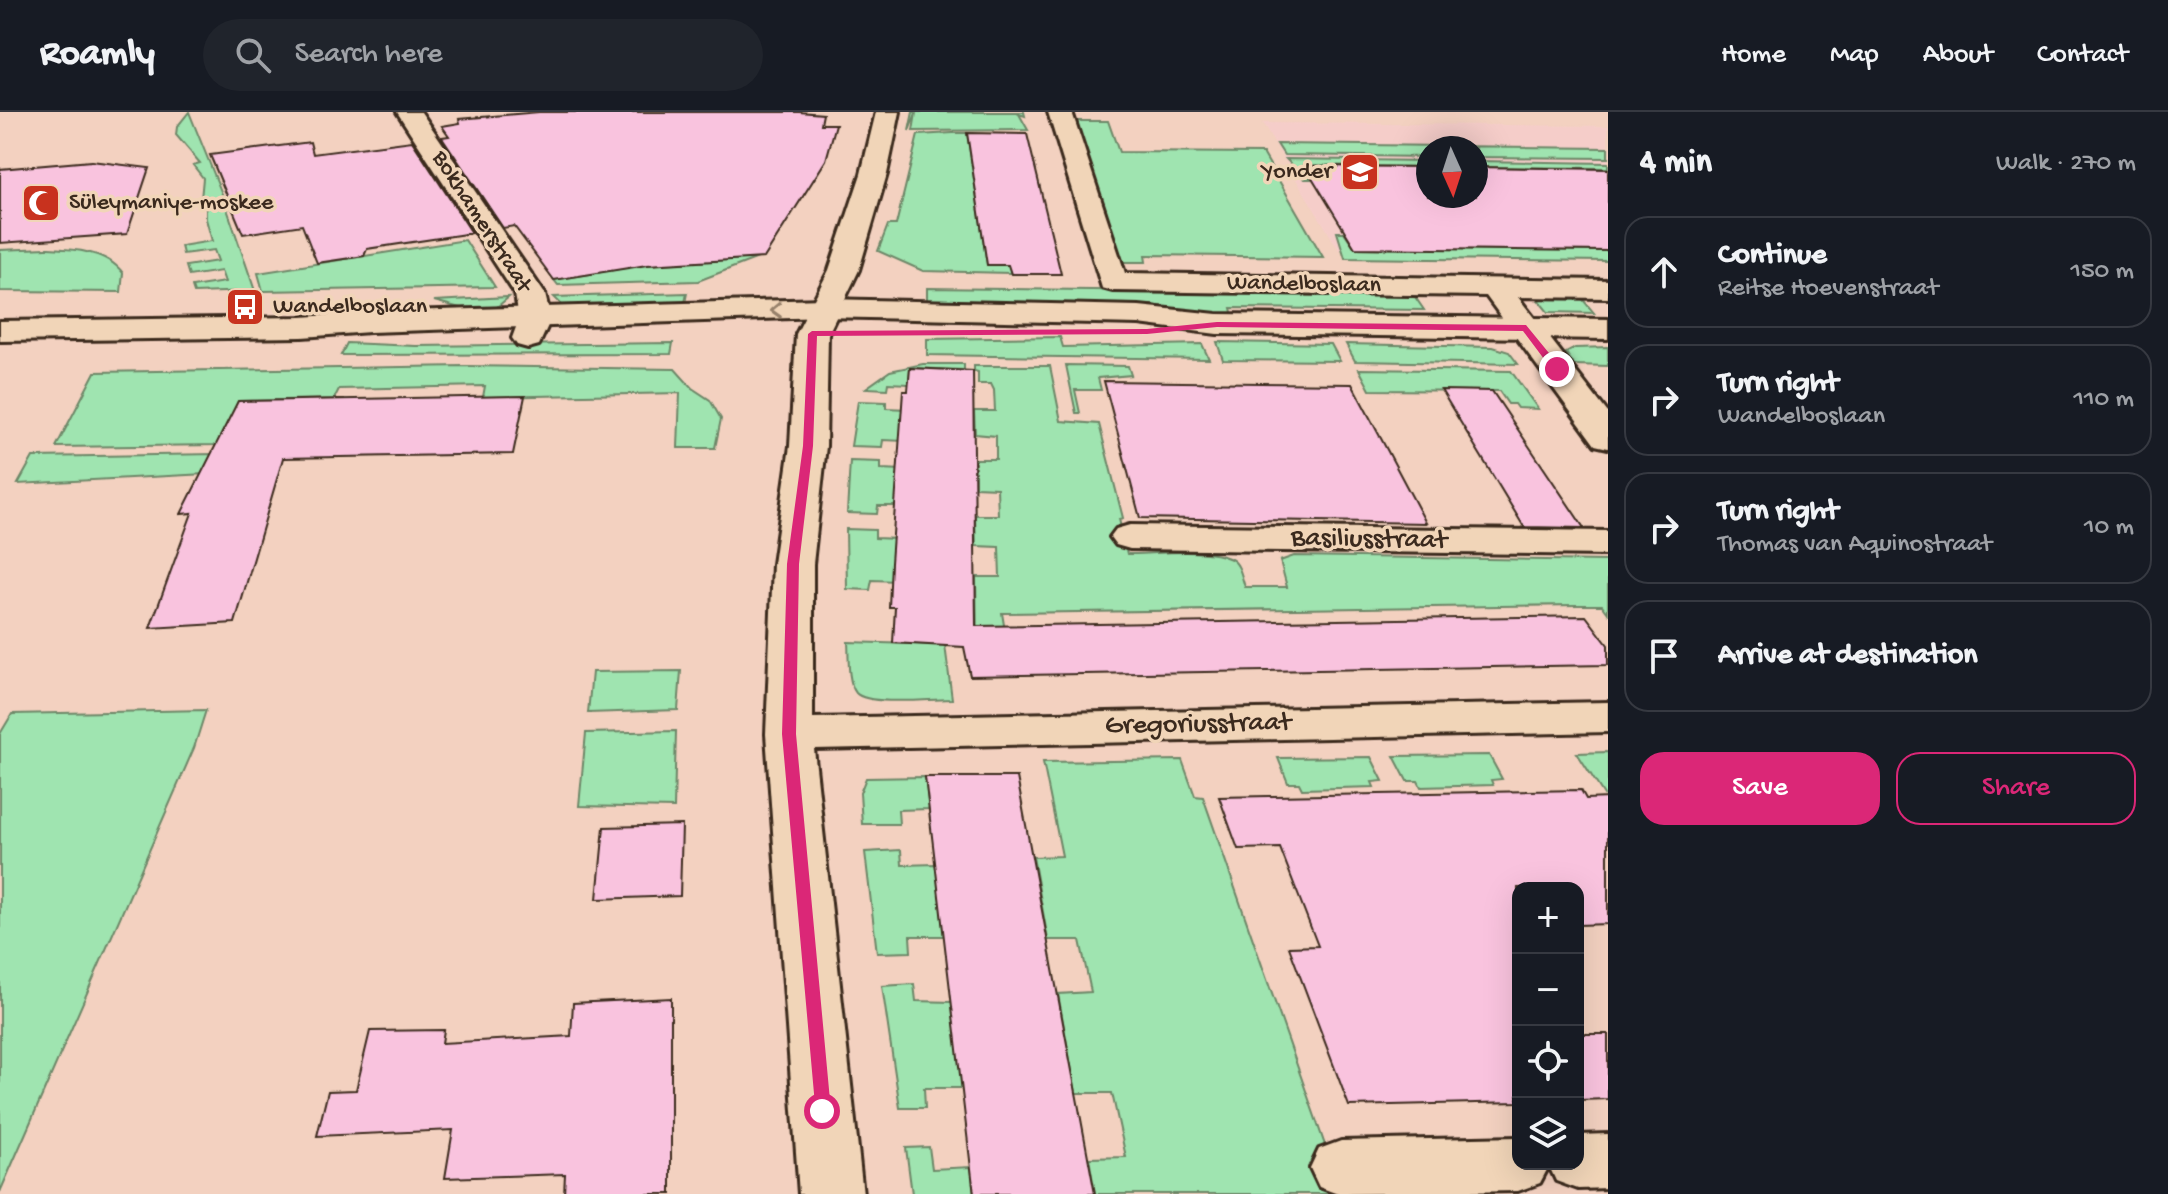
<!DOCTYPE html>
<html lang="en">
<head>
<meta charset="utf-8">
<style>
  body { margin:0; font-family:"Gochi Hand",sans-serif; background:#20242c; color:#f1f3f6 }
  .controls { position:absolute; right:24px; bottom:24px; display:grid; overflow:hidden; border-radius:16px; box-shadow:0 8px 32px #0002 }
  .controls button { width:72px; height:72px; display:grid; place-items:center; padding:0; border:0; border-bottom:2px solid #363941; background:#171b24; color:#f1f3f6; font:40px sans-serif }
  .compass { position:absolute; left:1416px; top:24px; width:72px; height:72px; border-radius:50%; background:#171b24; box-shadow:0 8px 32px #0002; rotate:177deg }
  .stop { position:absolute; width:24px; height:24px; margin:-18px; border:6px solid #db2777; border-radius:50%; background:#fff }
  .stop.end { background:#db2777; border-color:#fff; box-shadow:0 2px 8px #0008 }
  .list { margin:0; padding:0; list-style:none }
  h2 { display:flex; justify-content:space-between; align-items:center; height:104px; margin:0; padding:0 32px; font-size:34px }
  h2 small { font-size:26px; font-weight:400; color:#9ea1a6 }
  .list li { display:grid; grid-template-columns:52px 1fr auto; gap:24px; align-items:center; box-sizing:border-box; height:112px; margin:0 16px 16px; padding:0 16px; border:2px solid #363941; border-radius:24px }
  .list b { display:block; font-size:30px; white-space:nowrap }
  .list p { margin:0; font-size:26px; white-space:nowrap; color:#9ea1a6 }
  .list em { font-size:26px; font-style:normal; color:#9ea1a6 }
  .actions { display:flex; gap:16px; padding:24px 32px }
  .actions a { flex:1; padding:18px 0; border:2px solid #db2777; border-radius:24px; text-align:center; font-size:28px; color:#db2777 }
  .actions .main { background:#db2777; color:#fff }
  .icon { flex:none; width:44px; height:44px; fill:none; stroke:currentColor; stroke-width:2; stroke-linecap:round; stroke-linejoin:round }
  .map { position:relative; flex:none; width:1608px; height:1082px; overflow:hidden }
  header { display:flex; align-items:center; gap:48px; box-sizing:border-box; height:112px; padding:0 40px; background:#171b24; border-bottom:2px solid #363941 }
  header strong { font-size:38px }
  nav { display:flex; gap:44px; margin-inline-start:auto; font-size:28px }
  .search { width:560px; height:72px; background:#20242c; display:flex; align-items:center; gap:20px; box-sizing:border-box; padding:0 28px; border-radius:44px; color:#9ea1a6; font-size:30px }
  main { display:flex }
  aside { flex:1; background:#171b24 }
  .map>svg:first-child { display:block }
</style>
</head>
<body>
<header>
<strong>Roamly</strong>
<div class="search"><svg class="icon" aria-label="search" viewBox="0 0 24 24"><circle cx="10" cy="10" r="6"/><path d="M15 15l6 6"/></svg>Search here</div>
<nav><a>Home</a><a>Map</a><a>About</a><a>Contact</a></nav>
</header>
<main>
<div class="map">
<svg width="1608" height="1082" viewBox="0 0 1608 1082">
  <rect width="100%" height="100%" fill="#f3d1c0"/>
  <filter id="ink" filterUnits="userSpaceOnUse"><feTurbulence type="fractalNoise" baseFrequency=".0125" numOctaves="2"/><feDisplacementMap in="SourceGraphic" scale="16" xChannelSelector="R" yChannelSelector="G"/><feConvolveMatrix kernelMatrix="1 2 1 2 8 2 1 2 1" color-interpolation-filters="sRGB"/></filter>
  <g filter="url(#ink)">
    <!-- built -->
    <path fill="#f5cdc9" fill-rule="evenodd" d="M1262,11l346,3v127l-269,-3zM1428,36h48v48h-48z"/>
    <!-- green -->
    <g fill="#9fe4b0" stroke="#6d8767" stroke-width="2">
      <polygon points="189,0 222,82 255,179 194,181 192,175 225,170 221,159 189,164 186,154 218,149 214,138 183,142 181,134 212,129 206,107 206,87 201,87 203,66 193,53 200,51 176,23 177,15"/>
      <polygon points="913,0 1024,0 1025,4 1019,2 1028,18 913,19 916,1 909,19"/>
      <polygon points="1076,9 1108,9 1119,40 1263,41 1323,145 1145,143 1146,150 1121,150"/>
      <polygon points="953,21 967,21 987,152 1010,153 1011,161 923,159 878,139 888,113 896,113 918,23"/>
      <polygon points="1277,32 1608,36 1608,46 1476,45 1476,36 1428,36 1428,45 1284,43"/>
      <polygon points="1286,47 1428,49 1428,55 1304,53 1311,67 1305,67"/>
      <polygon points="1476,49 1608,51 1608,56 1476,55"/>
      <polygon points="1337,120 1344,120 1355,136 1608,139 1608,149 1345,146"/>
      <polygon points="465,128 495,175 263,179 258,161"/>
      <path d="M47,136c25,1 59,2 76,25l-2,19 -121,-1v-41z"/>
      <polygon points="758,146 698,169 558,173 554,168 643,153"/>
      <polygon points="927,176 1413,182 1424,198 1231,196 1233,204 1151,193 927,190"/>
      <polygon points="687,181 684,196 568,199 554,185"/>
      <polygon points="1535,184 1580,184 1594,201 1548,200"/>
      <polygon points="509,185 492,199 475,200 434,189"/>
      <polygon points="1060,225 1063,235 1202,232 1209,247 927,243 927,227"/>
      <polygon points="1217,230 1331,232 1340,249 1223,248"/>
      <polygon points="347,231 416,234 673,231 671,242 341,243"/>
      <polygon points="1346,232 1493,235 1509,240 1518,252 1355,249"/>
      <polygon points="1608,235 1608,254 1574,253 1566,241 1575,236"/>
      <polygon points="923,252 964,252 964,258 910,256 909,272 888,271 887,277 866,276 890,259"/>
      <polygon points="1066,253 1128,254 1131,263 1098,266 1101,278 1075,278 1080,301 1076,301"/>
      <polygon points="465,254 675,257 692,276 710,288 721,307 715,336 678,336 680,281 483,285 485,274 339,277 334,287 238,289 220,333 56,335 95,260"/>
      <path d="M974,254h76l11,55 38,3 24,94 -4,1 8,35c27,0 81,-7 104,5 9,4 11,20 14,28h42l-7,-26 14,-5 314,5v52l-6,-8h-24l-576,8 5,30 -30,1 -1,-67h24l-1,-30 -23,-1 -1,-31h23l-1,-27 -22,-1v-28h21v-23l-21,-2 -1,-23h21l-1,-21 -3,-6h-13v-12l-4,-1z"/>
      <polygon points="1359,257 1511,259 1538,297 1517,296 1514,292 1508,292 1499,279 1370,278"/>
      <polygon points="858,289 886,290 886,296 907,297 905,329 883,328 882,335 851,334"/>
      <polygon points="216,342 206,362 18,372 33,345"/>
      <polygon points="850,349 881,350 881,357 903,358 901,394 878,394 877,402 847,401"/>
      <polygon points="846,417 875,418 875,426 899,427 897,469 872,468 870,478 847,477"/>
      <path d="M848,530l97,3 7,54c-19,0 -84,7 -96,-6 -9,-11 -7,-38 -8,-51z"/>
      <polygon points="681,559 678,598 588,601 592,560"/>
      <polygon points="206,598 194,636 0,1080 0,622 12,602"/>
      <polygon points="676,619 674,696 579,694 586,621"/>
      <polygon points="1608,640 1608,686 1606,686 1577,641"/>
      <polygon points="1489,643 1502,667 1491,668 1493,673 1421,675 1418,669 1407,669 1394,644"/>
      <polygon points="1371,645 1383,669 1372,670 1374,675 1302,677 1299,671 1288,671 1278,646"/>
      <polygon points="1182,648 1195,684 1203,685 1340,1076 1471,1078 1480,1082 1095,1082 1089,1046 1126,1045 1112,981 1076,981 1058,882 1091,880 1080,828 1048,828 1033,745 1062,744 1043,650"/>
      <polygon points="925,665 929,697 898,698 899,712 862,712 860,681 866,666"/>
      <polygon points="901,738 902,753 936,752 944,824 910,824 911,840 877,841 865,740"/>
      <polygon points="914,872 916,889 952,890 962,976 924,976 925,996 900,996 882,874"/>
      <polygon points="929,1035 932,1057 971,1055 974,1082 912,1082 906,1036"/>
    </g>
    <!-- building -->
    <g fill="#f9c3de" stroke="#3b2a1e" stroke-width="2">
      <polygon points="539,0 799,0 823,2 821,12 836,12 826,48 764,146 647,153 554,168 514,114 503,116 442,25 449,24 442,14 460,11 459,7"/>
      <polygon points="967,21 1027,22 1061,162 1011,162 1008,153 987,153"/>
      <polygon points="412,29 472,121 367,137 364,144 317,151 302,113 243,122 210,43 310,30 313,42"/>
      <polygon points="91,49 149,56 127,122 0,131 0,57"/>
      <polygon points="1305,54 1428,55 1428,84 1476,84 1476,55 1608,57 1608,139 1355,136"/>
      <polygon points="910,256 973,259 976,514 1586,504 1608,533 1608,553 970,564 964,535 893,531 895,495 889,495 891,451 903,279 908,279"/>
      <polygon points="1104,269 1352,272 1426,411 1140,406"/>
      <polygon points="1441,278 1492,279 1584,416 1524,415"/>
      <polygon points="525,284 513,342 283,346 235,511 150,516 192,401 181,402 238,289"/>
      <polygon points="925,665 1017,665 1095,1082 974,1082"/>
      <polygon points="1581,678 1586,687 1608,686 1608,812 1578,813 1578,776 1518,776 1518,990 1349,994 1289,835 1318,834 1280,736 1238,737 1219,685"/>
      <polygon points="682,713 680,784 597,787 604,715"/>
      <polygon points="671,886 671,1082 564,1082 565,1062 445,1066 453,1018 317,1024 328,979 356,978 370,919 444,918 442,931 571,924 573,891"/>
      <polygon points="1578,922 1608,922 1608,987 1578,988"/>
    </g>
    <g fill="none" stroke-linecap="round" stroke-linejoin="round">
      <!-- minor casing -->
      <g stroke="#3b2a1e" stroke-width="6">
        <g id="minor">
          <polygon points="397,0 421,0 545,182 551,207 539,233 528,236 517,233 512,226 519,207 515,182"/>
          <polygon points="876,0 900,0 887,62 859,158 828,222 826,334 813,452 813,606 1608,590 1608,620 814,637 863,1082 799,1082 766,622 773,452 790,334 796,222 829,158 861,62"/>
          <polygon points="1048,0 1072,0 1125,161 1608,168 1608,186 1518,185 1608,301 1608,336 1595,333 1486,184 1113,179 1102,176"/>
          <polygon points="1130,413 1608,419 1608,443 1130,437 1116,433 1110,425 1116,417"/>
          <polygon points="1608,1022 1608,1076 1578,1077 1556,1069 1549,1054 1540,1071 1518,1079 1338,1082 1319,1075 1310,1056 1319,1037 1341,1029 1518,1025 1518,1052 1578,1052 1578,1023"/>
        </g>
      </g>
      <!-- tertiary casing -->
      <g stroke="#3b2a1e" stroke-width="6">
        <polygon id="tertiary" points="824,187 1139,194 1217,202 1608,207 1608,227 1217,222 1139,212 824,205 370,220 302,225 0,229 0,209 302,205 370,200"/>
      </g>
      <!-- minor -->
      <use href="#minor" fill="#f1d5b8" fill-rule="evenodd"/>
      <!-- tertiary -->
      <use href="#tertiary" fill="#f1d5b8" fill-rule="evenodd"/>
    </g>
    <!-- one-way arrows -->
    <defs><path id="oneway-chevron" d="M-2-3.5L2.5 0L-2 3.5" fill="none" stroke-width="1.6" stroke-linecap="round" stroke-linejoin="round" transform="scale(2)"/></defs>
    <use stroke="#96806b" href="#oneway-chevron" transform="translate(776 198) rotate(178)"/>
  </g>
  <!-- route -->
  <polygon fill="#db2777" points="1217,210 1526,213 1562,257 1553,259 1523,219 1217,215 1147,222 817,224 813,334 799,452 796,622 831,999 829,1004 816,1004 782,622 787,452 803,334 808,222 812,219 1147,217"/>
  <!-- icons -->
  <defs>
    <g id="university-square" transform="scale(2)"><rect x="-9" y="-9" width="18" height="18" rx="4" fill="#c8321e" stroke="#f1d5b8"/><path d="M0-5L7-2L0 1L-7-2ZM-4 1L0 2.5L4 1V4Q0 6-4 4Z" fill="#fff"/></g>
    <g id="mosque-square" transform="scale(2)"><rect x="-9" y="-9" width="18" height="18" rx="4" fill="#c8321e" stroke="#f1d5b8"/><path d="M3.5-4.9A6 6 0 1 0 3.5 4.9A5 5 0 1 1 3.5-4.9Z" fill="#fff"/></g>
    <g id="bus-square" transform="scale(2)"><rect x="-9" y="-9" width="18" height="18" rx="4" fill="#c8321e" stroke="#f1d5b8"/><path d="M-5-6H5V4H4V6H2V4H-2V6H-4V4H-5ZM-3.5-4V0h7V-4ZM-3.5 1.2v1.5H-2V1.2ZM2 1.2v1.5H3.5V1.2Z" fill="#fff"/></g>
  </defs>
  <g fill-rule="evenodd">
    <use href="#university-square" x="1360" y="60"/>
    <use href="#mosque-square" x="41" y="91"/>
    <use href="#bus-square" x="245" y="195"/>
  </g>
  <g text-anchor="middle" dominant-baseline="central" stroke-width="7" stroke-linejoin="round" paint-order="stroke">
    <!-- far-poi labels -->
    <g font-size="24" fill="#3b2a1e" stroke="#f1d5b8" text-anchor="start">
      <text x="1332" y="60" text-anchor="end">Yonder</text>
      <text x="69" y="91">Süleymaniye-moskee</text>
      <text x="273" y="195">Wandelboslaan</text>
    </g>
    <!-- far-street labels -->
    <g font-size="24" fill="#3b2a1e" stroke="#f1d5b8">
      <text transform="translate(481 110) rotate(57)">Bokhamerstraat</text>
      <text transform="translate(1304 173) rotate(1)">Wandelboslaan</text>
    </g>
    <!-- street labels -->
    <g font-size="28" fill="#3b2a1e" stroke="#f1d5b8">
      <text transform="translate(1369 428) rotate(1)">Basiliusstraat</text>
      <text transform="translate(1198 613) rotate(-1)">Gregoriusstraat</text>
    </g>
  </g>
</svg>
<div class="controls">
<button>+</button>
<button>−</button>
<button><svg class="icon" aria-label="locate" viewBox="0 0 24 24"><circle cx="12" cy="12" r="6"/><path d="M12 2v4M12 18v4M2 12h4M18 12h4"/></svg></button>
<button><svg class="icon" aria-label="layers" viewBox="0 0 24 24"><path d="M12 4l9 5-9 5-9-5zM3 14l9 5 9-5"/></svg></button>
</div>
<svg class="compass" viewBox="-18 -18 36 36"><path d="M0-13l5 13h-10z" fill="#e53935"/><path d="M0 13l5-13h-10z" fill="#9ea1a6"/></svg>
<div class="stop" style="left:822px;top:999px"></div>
<div class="stop end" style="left:1557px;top:257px"></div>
</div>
<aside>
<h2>4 min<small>Walk · 270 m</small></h2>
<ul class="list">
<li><svg class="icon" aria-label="ahead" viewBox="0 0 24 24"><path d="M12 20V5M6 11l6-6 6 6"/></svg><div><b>Continue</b><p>Reitse Hoevenstraat</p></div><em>150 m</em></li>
<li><svg class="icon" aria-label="right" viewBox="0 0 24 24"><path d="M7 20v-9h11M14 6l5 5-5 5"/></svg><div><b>Turn right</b><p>Wandelboslaan</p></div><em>110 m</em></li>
<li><svg class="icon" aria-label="right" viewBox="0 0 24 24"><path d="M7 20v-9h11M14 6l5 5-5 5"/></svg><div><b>Turn right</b><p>Thomas van Aquinostraat</p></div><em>10 m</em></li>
<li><svg class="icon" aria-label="arrive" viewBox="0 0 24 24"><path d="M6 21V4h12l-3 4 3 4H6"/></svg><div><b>Arrive at destination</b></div></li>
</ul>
<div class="actions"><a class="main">Save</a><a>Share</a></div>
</aside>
</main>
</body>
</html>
